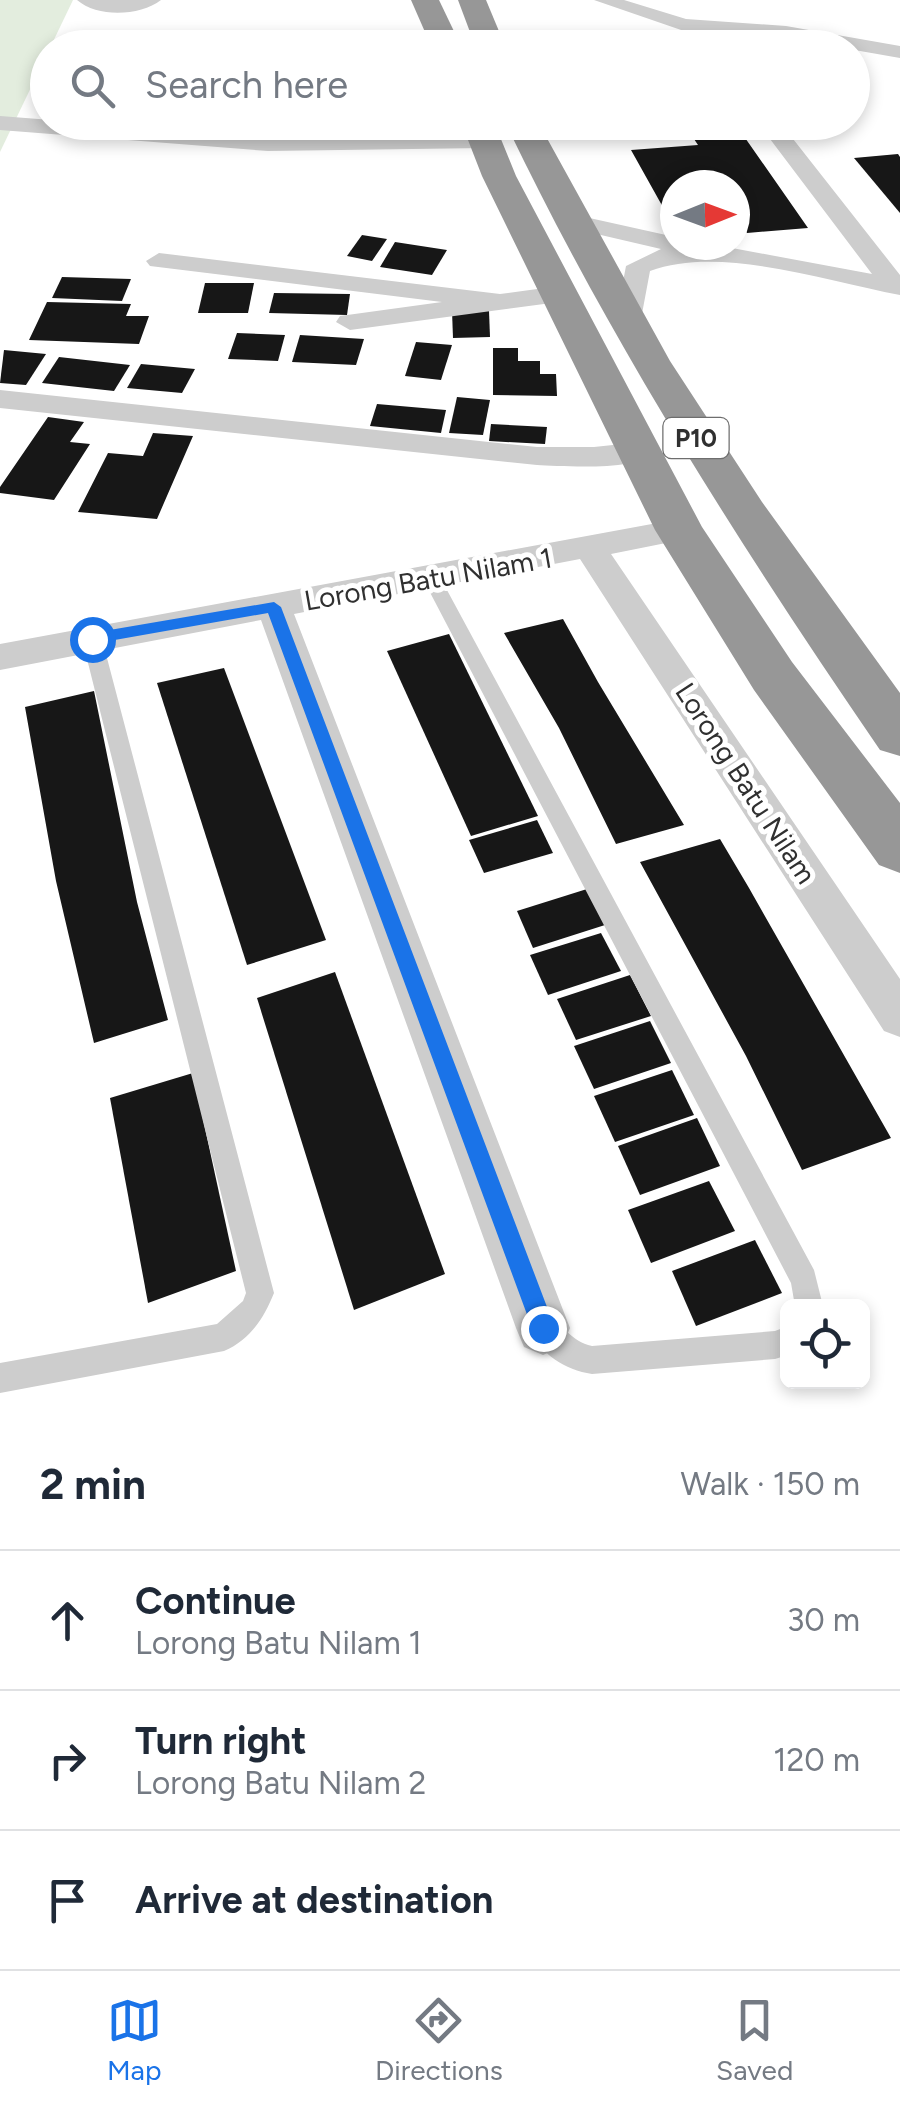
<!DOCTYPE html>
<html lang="en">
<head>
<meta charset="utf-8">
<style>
  body { margin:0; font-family:Figtree,sans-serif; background:#f2f2f3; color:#1f2937 }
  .controls { position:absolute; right:30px; bottom:30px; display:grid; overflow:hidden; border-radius:15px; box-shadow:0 5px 15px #0003 }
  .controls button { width:90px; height:90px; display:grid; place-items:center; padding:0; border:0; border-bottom:2px solid #e0e1e3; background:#fff; color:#1f2937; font:50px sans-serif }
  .compass { position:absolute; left:660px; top:170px; width:90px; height:90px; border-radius:50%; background:#fff; box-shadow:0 5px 15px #0003; rotate:89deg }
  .stop { position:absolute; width:30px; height:30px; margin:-22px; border:8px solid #1a73e8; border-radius:50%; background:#fff }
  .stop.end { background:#1a73e8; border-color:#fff; box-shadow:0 2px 10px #0008 }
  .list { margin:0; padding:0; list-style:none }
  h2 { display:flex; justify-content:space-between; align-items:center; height:130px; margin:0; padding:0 40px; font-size:42px }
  h2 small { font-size:32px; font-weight:400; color:#747a83 }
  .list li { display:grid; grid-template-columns:65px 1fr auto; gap:30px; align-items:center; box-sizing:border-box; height:140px; padding:0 40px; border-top:2px solid #e0e1e3 }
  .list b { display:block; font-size:38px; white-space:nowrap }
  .list p { margin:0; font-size:32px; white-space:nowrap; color:#747a83 }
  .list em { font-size:32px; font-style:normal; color:#747a83 }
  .icon { flex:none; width:55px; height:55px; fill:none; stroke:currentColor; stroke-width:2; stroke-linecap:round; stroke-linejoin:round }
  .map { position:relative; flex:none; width:900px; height:1419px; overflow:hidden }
  .search { position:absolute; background:#fff; box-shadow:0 5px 15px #0003; left:30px; right:30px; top:30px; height:110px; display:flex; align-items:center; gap:25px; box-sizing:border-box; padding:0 35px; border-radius:55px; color:#747a83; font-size:38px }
  .sheet { height:550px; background:#fff }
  nav { display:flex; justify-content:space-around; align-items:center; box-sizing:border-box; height:140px; border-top:2px solid #e0e1e3; background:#fff; font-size:28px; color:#747a83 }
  nav a { display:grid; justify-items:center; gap:5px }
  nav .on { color:#1a73e8 }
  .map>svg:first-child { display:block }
</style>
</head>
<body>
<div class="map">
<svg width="900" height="1419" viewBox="0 0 900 1419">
  <rect width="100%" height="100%" fill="#fff"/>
  <!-- green -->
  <polygon fill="#e3edde" points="0,0 73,0 0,152"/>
  <!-- building -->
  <g fill="#171717">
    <polygon points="734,122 808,228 747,233 735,214 735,185 675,185 675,218 669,218 631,150 698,145 684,124"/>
    <polygon points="898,154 900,157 900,213 854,158"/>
    <polygon points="362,235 387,239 372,261 347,256"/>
    <polygon points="395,242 447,250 432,275 380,267"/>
    <polygon points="62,277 131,279 122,301 52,298"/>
    <polygon points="205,283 254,283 248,313 198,313"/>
    <polygon points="274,293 350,294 347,315 269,313"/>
    <polygon points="47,302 131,304 126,316 149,316 139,344 29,340"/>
    <polygon points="452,311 489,311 490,337 453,338"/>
    <polygon points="237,333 285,335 278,361 228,359"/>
    <polygon points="300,335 364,339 356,365 292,362"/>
    <polygon points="416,342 452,345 441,380 405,376"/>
    <polygon points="493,348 518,348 518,361 540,361 540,374 556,374 557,396 493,395"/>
    <polygon points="4,350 46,354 26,385 0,383"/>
    <polygon points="59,357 130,365 114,391 42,383"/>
    <polygon points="141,364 195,369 182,393 127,388"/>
    <polygon points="457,397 490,400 483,435 449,433"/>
    <polygon points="377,404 446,410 441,433 370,426"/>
    <polygon points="48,417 84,422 70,442 90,444 54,500 0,493 0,487"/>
    <polygon points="491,424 547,427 545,444 489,441"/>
    <polygon points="153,433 193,436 157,519 78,512 108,453 143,456"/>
    <polygon points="563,619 598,682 684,825 616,844 559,728 504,633"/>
    <polygon points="449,634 538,816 471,836 387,651"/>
    <polygon points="224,668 326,940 247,965 157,683"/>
    <polygon points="94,691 137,902 168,1020 94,1043 56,881 25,707"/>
    <polygon points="537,820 553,853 484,873 469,840"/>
    <polygon points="720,839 749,888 891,1138 802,1170 746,1056 640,862"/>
    <polygon points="587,889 605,925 533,948 517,911"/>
    <polygon points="601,933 621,971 548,995 530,955"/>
    <polygon points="335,972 445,1274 354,1310 257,998"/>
    <polygon points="630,975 651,1016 576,1040 557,999"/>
    <polygon points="650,1021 671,1063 594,1089 574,1046"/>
    <polygon points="672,1070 694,1115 615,1142 594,1096"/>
    <polygon points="193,1073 236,1271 148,1303 110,1098"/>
    <polygon points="697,1118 720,1166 640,1195 618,1146"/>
    <polygon points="709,1181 735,1231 651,1263 628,1210"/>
    <polygon points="755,1240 782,1293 696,1326 672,1271"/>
  </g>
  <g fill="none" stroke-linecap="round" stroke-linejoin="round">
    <!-- lane -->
    <g fill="#cdcdcd" fill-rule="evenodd">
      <polygon points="432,573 441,579 814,1270 823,1306 795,1306 791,1283 423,579"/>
      <path d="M92,632l10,7 172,654c-10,25 -24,47 -50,58l-224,42v-30l217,-39 26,-23 3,-8 -164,-654z"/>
      <path d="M543,1314c19,8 28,28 49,32l183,-15 13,-5v29l-13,4 -183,15c-27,-4 -52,-20 -63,-46l4,-10z"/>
    </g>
    <!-- street -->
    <g fill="#cdcdcd" fill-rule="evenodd">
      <path d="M77,0h84c-21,16 -63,18 -84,0z"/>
      <polygon points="594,0 624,0 686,19 786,26 900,46 900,58 786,38 684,31"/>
      <polygon points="446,39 453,41 454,48 318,48 328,42"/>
      <polygon points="0,116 268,137 484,134 495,141 484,148 268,151 0,130"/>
      <path d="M778,128l8,2 114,145v20c-74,-14 -180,-50 -250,-24l-12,64h-20l-4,-6 12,-63 35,-17 -103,-24 -3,-5 3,-5 9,-2 108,24v8h41l156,29 -105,-139z"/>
      <polygon points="159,253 500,294 559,286 572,294 559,302 350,330 336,322 340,316 442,302 150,266 146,261"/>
      <path d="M0,390l537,57h57l47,-5 15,9c-14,21 -94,15 -119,14l-537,-57z"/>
      <polygon points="679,519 691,522 695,530 691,538 611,554 900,979 900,1037 884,1031 580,559 294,614 570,1328 562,1347 543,1355 524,1347 516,1328 261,620 0,670 0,644"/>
    </g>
    <!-- highway -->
    <g fill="#979797" fill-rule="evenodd">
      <polygon points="411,0 439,0 462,48 432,48"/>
      <polygon points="458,0 486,0 506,48 476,48"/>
      <polygon points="461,122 494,122 516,176 702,527 792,662 900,803 900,873 879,865 754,690 655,530 482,176"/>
      <path d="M505,122h33l132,239 92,141 138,191v63l-20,-6c-138,-202 -269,-406 -375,-628z"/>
    </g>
  </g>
  <!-- route -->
  <polygon fill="#1a73e8" points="274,602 281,607 555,1328 543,1340 532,1328 268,613 92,644 85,639 92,633"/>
  <g text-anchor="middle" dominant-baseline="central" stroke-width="10" stroke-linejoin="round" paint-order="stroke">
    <!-- shield labels -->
    <rect fill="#fff" stroke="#6e6e6e" stroke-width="2.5" x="663.5" y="418" width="65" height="40" rx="8"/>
    <g font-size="25" font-weight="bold" fill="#303030">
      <text x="696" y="438">P10</text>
    </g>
    <!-- street labels -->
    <g font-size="28" fill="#303030" stroke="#fff">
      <text transform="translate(428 579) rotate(-10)">Lorong Batu Nilam 1</text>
      <text transform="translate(746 783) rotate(57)">Lorong Batu Nilam</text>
    </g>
  </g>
</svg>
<div class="controls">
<button><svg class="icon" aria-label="locate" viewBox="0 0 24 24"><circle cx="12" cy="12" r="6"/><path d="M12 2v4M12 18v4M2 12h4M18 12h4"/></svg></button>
</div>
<svg class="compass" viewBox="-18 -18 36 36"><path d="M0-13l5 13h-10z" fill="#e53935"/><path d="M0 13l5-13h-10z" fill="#747a83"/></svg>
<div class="stop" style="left:92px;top:639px"></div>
<div class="stop end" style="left:543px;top:1328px"></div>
<div class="search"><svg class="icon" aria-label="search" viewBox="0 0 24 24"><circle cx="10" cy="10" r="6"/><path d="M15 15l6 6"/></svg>Search here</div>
</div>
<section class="sheet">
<h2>2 min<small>Walk · 150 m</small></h2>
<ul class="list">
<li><svg class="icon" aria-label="ahead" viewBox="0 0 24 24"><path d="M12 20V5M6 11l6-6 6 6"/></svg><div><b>Continue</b><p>Lorong Batu Nilam 1</p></div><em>30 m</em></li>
<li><svg class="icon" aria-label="right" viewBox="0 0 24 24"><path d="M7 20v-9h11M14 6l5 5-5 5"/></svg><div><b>Turn right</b><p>Lorong Batu Nilam 2</p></div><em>120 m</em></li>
<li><svg class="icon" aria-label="arrive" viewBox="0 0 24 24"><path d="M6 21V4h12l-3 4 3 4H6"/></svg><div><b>Arrive at destination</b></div></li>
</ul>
</section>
<nav>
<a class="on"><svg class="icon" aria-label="map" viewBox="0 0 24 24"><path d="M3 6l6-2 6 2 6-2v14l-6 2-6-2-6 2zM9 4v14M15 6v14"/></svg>Map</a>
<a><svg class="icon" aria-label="directions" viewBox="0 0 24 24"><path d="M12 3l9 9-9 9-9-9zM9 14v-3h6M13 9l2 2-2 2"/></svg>Directions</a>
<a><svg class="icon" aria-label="saved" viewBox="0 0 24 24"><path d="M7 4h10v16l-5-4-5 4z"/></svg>Saved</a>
</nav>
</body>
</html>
